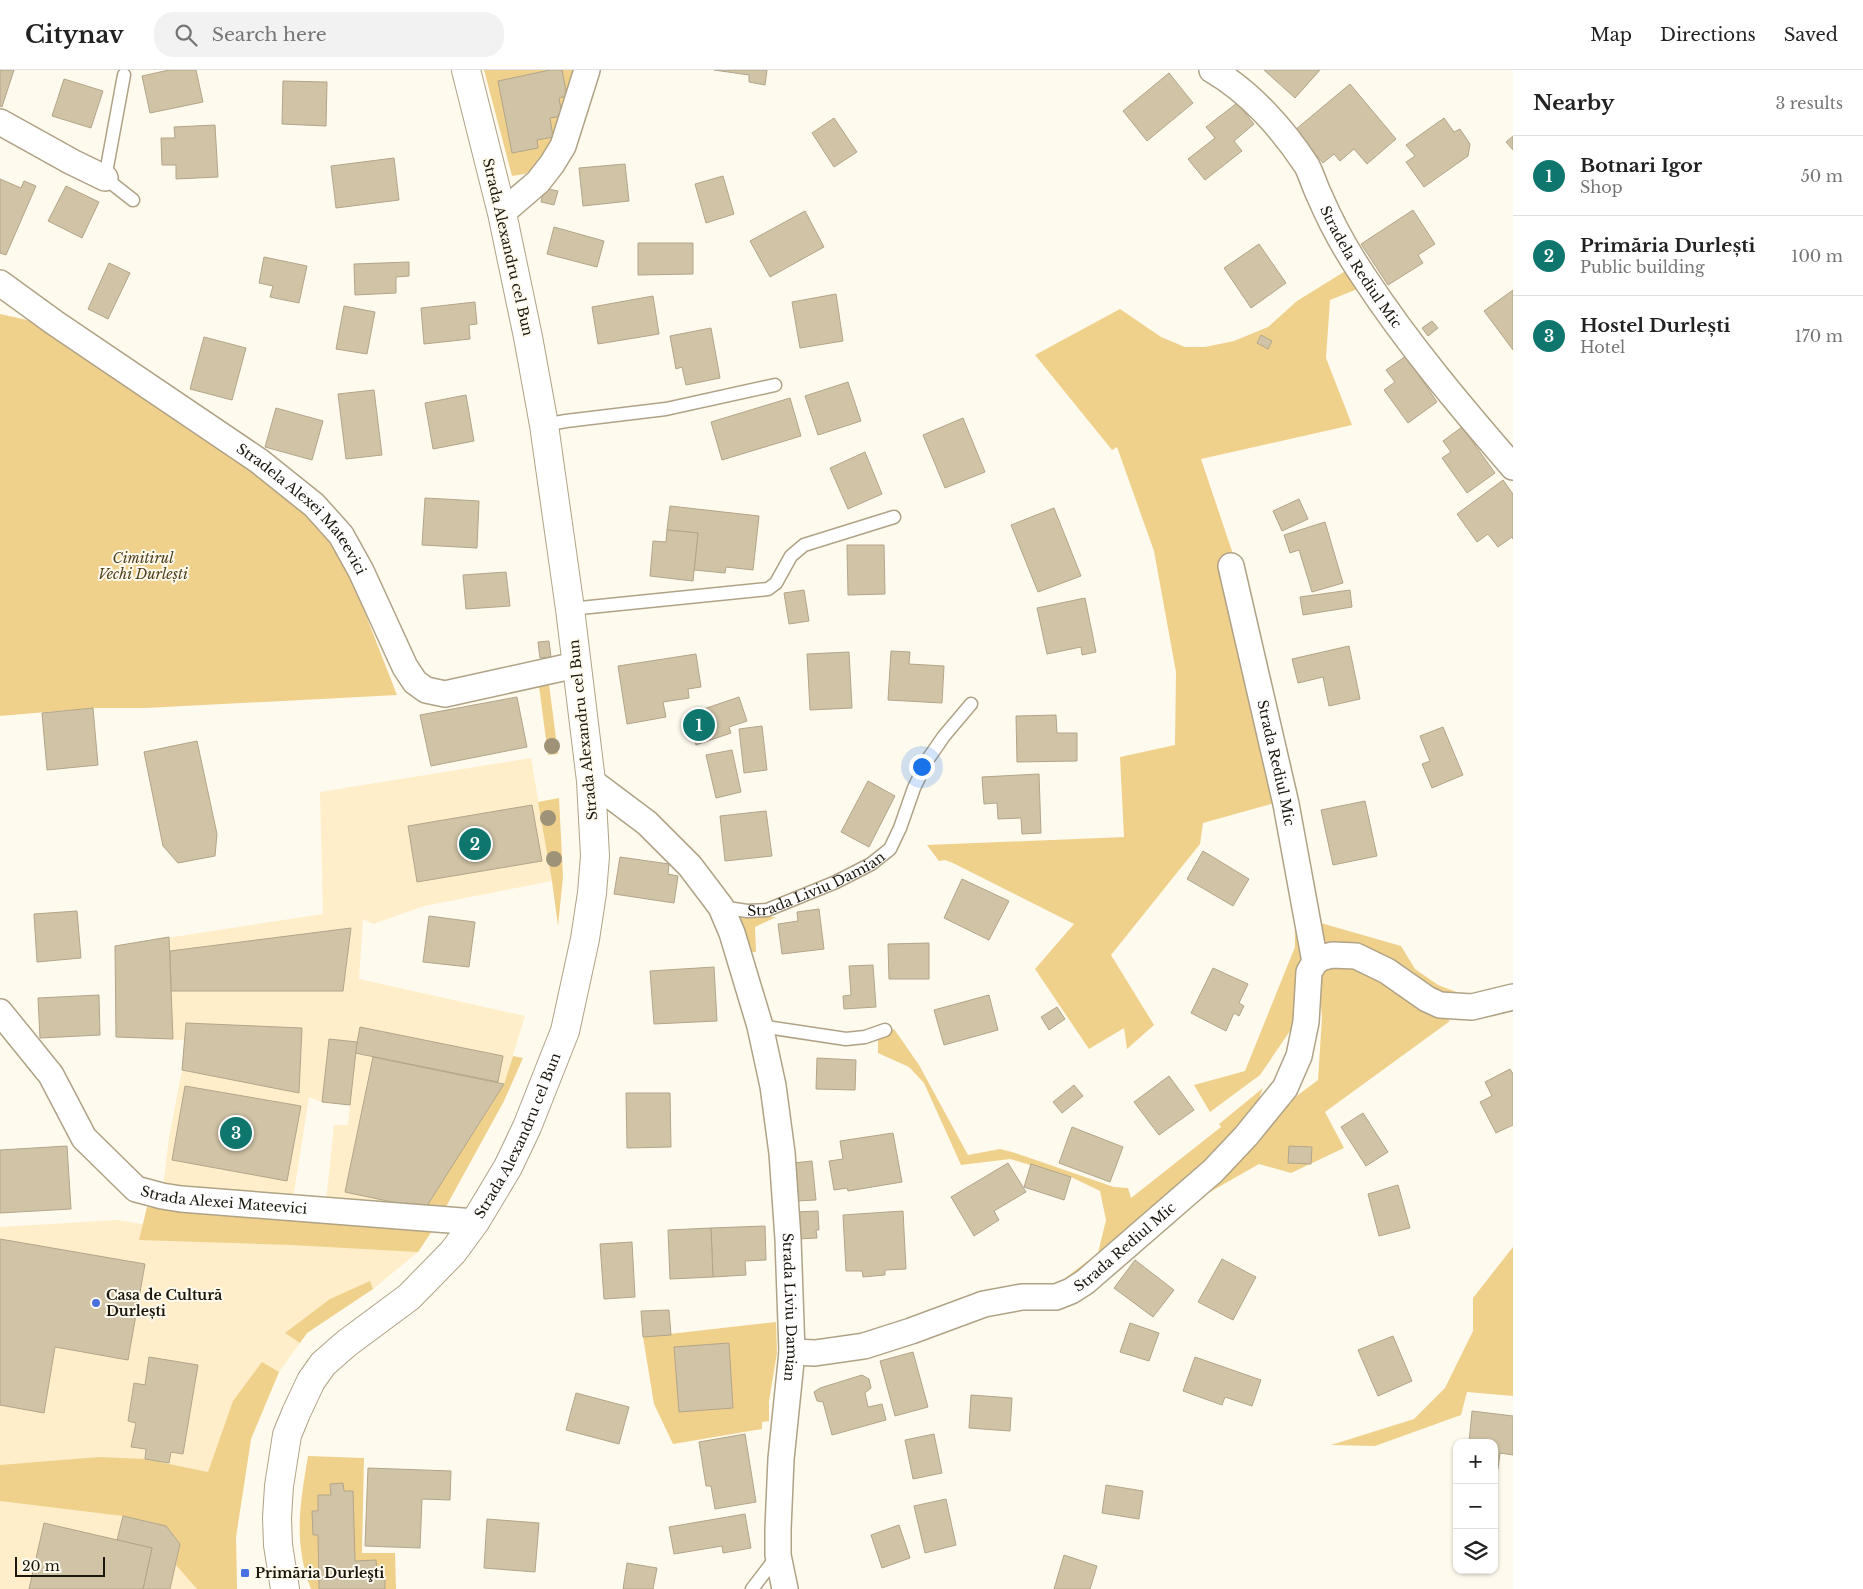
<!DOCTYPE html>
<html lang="en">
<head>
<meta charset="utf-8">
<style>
  body { margin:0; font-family:"Libre Baskerville",serif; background:#f2f2f2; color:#222 }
  .controls { position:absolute; right:15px; bottom:15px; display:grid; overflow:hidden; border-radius:10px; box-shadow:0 1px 4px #0004 }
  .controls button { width:45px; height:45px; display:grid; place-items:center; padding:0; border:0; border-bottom:1px solid #e0e0e0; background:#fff; color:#222; font:25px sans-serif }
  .scale { position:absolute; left:15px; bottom:12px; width:90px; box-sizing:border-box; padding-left:5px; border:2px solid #1c170d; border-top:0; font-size:14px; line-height:18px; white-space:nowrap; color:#1c170d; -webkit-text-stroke:4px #fffaee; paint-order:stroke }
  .you { position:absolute; left:921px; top:696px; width:18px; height:18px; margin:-12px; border:4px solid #fff; border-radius:50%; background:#1a73e8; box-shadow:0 0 0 8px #1a73e833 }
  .badge { display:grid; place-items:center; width:32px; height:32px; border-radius:50%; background:#0f766e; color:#fff; font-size:16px; font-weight:700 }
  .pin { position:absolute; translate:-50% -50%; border:2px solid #fff; box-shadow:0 1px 5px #0006 }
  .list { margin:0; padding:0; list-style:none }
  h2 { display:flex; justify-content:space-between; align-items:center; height:65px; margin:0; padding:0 20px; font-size:21px }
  h2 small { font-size:16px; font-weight:400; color:#767676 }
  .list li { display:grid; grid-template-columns:32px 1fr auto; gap:15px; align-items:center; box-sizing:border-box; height:80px; padding:0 20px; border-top:1px solid #e0e0e0 }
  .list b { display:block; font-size:19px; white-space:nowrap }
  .list p { margin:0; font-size:16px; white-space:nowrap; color:#767676 }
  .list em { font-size:16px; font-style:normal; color:#767676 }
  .icon { flex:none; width:28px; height:28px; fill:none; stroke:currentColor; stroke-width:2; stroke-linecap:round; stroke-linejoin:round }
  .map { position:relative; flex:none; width:1513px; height:1519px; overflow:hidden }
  header { display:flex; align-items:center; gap:30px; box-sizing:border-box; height:70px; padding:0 25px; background:#fff; border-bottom:1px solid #e0e0e0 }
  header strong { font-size:24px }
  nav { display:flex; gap:28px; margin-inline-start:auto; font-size:18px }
  .search { width:350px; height:45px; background:#f2f2f2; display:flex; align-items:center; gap:12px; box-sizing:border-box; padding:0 18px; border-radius:20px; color:#767676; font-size:19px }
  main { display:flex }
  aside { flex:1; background:#fff }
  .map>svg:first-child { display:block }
</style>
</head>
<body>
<header>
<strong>Citynav</strong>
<div class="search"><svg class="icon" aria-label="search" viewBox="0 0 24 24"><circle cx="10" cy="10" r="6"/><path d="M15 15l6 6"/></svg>Search here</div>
<nav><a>Map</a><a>Directions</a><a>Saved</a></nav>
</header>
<main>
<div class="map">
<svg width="1513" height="1519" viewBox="0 0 1513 1519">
  <rect width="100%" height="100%" fill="#fffaee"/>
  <!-- built -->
  <g fill="#ffeec9">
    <polygon points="531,688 552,811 424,836 373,854 363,849 359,909 525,946 504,1014 422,1144 326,1132 334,1055 348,1055 350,1035 322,1032 309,1027 293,1129 163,1116 169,1068 182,1000 184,970 116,967 115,876 323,844 320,722"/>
    <polygon points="117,1150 143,1154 423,1174 418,1182 373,1219 307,1263 279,1302 251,1369 236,1467 237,1519 0,1519 0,1157"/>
  </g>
  <!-- green -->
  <g fill="#f0d18b">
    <polygon points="484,0 582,0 577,18 542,93 525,104 512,106"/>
    <polygon points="1347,200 1360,218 1330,230 1326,288 1352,355 1201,389 1233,484 1219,488 1275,733 1203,753 1200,774 1111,885 1154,955 1127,979 1124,958 1089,979 1035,899 1074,854 953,793 945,790 939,791 927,775 1124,767 1120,687 1175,675 1176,602 1154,481 1117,377 1112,380 1035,285 1120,239 1161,267 1185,277 1205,277 1234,271 1268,257 1297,231"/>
    <polygon points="0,244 27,250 97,289 272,413 314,448 351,507 397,625 145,638 93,638 0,646"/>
    <polygon points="549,614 558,684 548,685 539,616"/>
    <polygon points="559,728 563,807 558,856 552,811 538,732"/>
    <polygon points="1295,837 1303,881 1292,958 1260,1005 1210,1042 1194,1015 1245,1001 1295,877"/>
    <polygon points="733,846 776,847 755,857 756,882 746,882"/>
    <polygon points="1314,851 1401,876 1415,899 1438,915 1467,926 1441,927 1316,870"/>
    <polygon points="1330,893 1355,894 1450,951 1325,1042 1344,1078 1291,1103 1259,1094 1189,1134 1290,1031 1318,1010 1322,947 1318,904"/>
    <polygon points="894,959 919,995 968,1085 1000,1079 1012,1082 1114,1117 1128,1118 1131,1128 1221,1057 1219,1054 1263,1018 1253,1044 1226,1078 1095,1193 1064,1209 1098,1183 1106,1150 1100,1121 1071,1107 1010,1089 961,1095 924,1013 909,997 878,983 878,968"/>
    <polygon points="513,986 523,988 504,1031 442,1144 422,1144 504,1014"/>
    <polygon points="147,1137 432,1161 418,1182 291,1175 139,1170"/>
    <polygon points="1513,1177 1513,1326 1467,1322 1461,1345 1375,1376 1331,1375 1414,1349 1445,1318 1473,1261 1473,1228"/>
    <polygon points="370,1211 373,1219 307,1263 300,1273 285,1263 330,1229"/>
    <polygon points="776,1252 777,1283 769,1331 769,1351 762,1352 762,1359 673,1374 654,1334 643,1267"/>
    <polygon points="262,1292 279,1302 251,1369 236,1467 237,1519 197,1519 176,1495 180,1474 165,1456 123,1446 0,1431 0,1395 99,1387 145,1389 208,1402 233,1331"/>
    <path d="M308,1386l56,2 -2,95h33l1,36h-85c-18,-47 -11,-85 -3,-133z"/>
  </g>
  <!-- building -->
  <g fill="#d0c3a6" stroke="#b2a589">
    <polygon points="0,0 14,0 2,37 0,36"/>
    <polygon points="169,0 196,0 203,32 150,43 142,6"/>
    <polygon points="550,0 562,0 567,26 559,28 562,46 550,48 553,67 537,70 538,78 512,83 498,11"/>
    <polygon points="714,0 767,0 765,15 749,12 749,5"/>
    <polygon points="1264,0 1320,0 1295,28"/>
    <polygon points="1169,3 1193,33 1147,71 1123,41"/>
    <polygon points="64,9 103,21 91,58 52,46"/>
    <polygon points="283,11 327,12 326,56 282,54"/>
    <polygon points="1350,14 1396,69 1367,94 1354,79 1340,91 1334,84 1323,93 1295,60"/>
    <polygon points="1237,33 1254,54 1234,71 1242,81 1205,110 1188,89 1215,68 1206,57"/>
    <polygon points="834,48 857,82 834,97 812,63"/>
    <polygon points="1444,48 1454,62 1460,59 1470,74 1468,86 1424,117 1406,92 1415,86 1406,75"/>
    <polygon points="215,55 218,107 176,109 176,95 162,95 161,68 175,68 174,57"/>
    <polygon points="1513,66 1513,80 1506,72"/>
    <polygon points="394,88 399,130 336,138 331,96"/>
    <polygon points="625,94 629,131 583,136 579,98"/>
    <polygon points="723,106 734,144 706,153 695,114"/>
    <polygon points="0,109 21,118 24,111 36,116 6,185 0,183"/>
    <polygon points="66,116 99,132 82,168 48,151"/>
    <polygon points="544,118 558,121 554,135 541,132"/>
    <polygon points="1413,140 1435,174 1418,185 1423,193 1388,215 1361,174"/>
    <polygon points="805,141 824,177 770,207 750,171"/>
    <polygon points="554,157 604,171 597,197 547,184"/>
    <polygon points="638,173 693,173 693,204 638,205"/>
    <polygon points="1259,174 1286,213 1251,238 1224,198"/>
    <polygon points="264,187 307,196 299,233 270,227 273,216 259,213"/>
    <polygon points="409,192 409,206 396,207 396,223 355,225 354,194"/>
    <polygon points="109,193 130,203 108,249 88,239"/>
    <polygon points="1513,220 1513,280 1484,241"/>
    <polygon points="836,224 843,271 800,278 792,232"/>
    <polygon points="653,226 659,264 598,274 592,237"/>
    <polygon points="475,232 477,254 469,255 470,269 424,274 421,238"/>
    <polygon points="344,236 375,242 367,284 336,279"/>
    <polygon points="1432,251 1438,258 1428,266 1422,258"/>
    <polygon points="711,258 720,308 686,315 682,297 676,299 670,266"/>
    <polygon points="1261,265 1272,271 1268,279 1257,273"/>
    <polygon points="204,267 246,278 232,330 190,319"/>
    <polygon points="1406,286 1437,332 1408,353 1384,320 1395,312 1386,300"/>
    <polygon points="848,312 861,351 818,365 805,326"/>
    <polygon points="374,320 382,385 346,389 338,324"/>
    <polygon points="466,325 474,371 433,379 425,333"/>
    <polygon points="790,328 801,366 722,390 711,352"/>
    <polygon points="276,338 323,351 312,390 265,377"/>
    <polygon points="963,348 985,402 945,418 923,365"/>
    <polygon points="1462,357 1495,403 1467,423 1442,388 1451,382 1443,371"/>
    <polygon points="865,382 882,424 848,439 830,398"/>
    <polygon points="1503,410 1513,424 1513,469 1512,467 1498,477 1488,464 1477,472 1457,444"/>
    <polygon points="425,428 479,431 477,478 422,475"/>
    <polygon points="1299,429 1308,449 1282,461 1273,441"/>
    <polygon points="670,436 759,446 753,500 726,497 725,503 694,500 698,463 667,460"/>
    <polygon points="1054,438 1081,506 1038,522 1011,455"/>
    <polygon points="1325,452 1343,513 1312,522 1299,480 1290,483 1284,465"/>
    <polygon points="667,460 698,463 693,511 650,506 653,471 666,472"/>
    <polygon points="847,475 884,475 885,524 848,525"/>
    <polygon points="506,502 510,536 466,539 463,505"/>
    <polygon points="804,520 809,551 789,554 784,523"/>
    <polygon points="1350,520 1352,537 1303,545 1300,527"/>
    <polygon points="1085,528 1096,582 1082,585 1081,577 1047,584 1037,538"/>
    <polygon points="549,571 551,587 540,588 538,572"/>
    <polygon points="1349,576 1360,629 1329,636 1323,607 1298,613 1292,589"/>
    <polygon points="891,581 910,582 909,594 944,596 942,633 888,630"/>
    <polygon points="849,582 852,638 810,640 807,584"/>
    <polygon points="696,584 701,617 688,619 689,628 663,632 666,647 627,654 618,596"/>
    <polygon points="517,627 527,677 431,696 420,645"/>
    <polygon points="739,627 747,651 729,657 731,663 696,675 686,645"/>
    <polygon points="93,638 98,695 47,700 42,643"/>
    <polygon points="1056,645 1057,663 1077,663 1077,691 1017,692 1016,646"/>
    <polygon points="762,656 767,700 744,703 739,659"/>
    <polygon points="1443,657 1463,705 1432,718 1422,694 1430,691 1420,666"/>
    <polygon points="197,671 217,764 215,786 178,793 163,776 144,682"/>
    <polygon points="732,680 741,722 716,728 706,685"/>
    <polygon points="1039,704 1041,763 1022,764 1021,748 998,749 997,733 984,734 982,707"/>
    <polygon points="868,711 895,726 869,777 841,762"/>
    <polygon points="1365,731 1377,786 1333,795 1321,740"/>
    <polygon points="532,735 542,791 417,812 408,756"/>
    <polygon points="766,741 772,786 725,791 720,746"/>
    <polygon points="1203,781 1249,809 1233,836 1187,809"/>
    <polygon points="620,787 669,794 668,804 678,806 674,833 614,824"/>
    <polygon points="962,809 1009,831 989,870 944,848"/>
    <polygon points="819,839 824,879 782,884 778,854 798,851 797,842"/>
    <polygon points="77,841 81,888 37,892 34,844"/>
    <polygon points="429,846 475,852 469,897 423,892"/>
    <polygon points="351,858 343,921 171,921 170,881"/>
    <polygon points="169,867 173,969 116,967 115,876"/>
    <polygon points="929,873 929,909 889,909 888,874"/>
    <polygon points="873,895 876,937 844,939 843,926 851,925 849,896"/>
    <polygon points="714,897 717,951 654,954 650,901"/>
    <polygon points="1213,898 1248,914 1239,933 1244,936 1239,946 1234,943 1226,961 1191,943"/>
    <polygon points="99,925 100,965 40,968 38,928"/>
    <polygon points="989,925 998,960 944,975 934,940"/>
    <polygon points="1057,937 1065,949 1049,960 1041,947"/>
    <polygon points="186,953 302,958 299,1023 182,1000"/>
    <polygon points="360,957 503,986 498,1012 355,983"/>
    <polygon points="329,969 357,972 350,1035 322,1032"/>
    <polygon points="373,987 504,1014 425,1139 345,1122"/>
    <polygon points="817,988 856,990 855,1020 816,1019"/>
    <polygon points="1510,999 1513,1004 1513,1055 1496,1063 1480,1032 1492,1026 1485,1012"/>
    <polygon points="1169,1006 1194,1040 1159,1065 1134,1032"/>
    <polygon points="1074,1015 1083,1026 1062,1043 1053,1032"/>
    <polygon points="185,1016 301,1036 287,1111 172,1090"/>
    <polygon points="626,1023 670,1023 671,1077 627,1078"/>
    <polygon points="1363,1043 1388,1082 1366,1096 1341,1057"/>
    <polygon points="1072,1057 1123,1077 1110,1112 1059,1093"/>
    <polygon points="893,1063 902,1112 848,1121 847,1118 834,1120 829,1091 843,1089 840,1071"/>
    <polygon points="67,1076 71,1139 0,1143 0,1080"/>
    <polygon points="1289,1076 1312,1077 1311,1094 1288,1093"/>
    <polygon points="812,1091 816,1130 796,1131 793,1093"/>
    <polygon points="1008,1093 1026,1122 994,1141 999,1150 974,1166 951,1127"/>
    <polygon points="1031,1094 1071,1107 1064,1130 1024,1117"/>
    <polygon points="1398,1115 1410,1158 1379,1166 1368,1124"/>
    <polygon points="818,1141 819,1160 816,1160 817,1168 798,1169 797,1142"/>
    <polygon points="903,1141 906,1199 885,1200 885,1205 863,1207 862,1201 846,1201 843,1145"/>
    <polygon points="765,1156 766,1190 745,1191 746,1205 713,1207 711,1158"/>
    <polygon points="711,1158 713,1207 670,1209 668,1160"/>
    <polygon points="0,1169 145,1194 128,1290 55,1277 44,1343 0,1335"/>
    <polygon points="632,1172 635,1227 604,1229 600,1174"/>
    <polygon points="1222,1189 1256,1207 1233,1250 1198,1232"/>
    <polygon points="1135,1190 1174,1220 1153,1247 1114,1218"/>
    <polygon points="669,1240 671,1265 643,1267 641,1241"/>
    <polygon points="1130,1253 1159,1263 1149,1291 1120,1282"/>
    <polygon points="1393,1266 1412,1311 1378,1326 1358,1280"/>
    <polygon points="729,1273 733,1338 679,1342 674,1277"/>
    <polygon points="913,1282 928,1337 895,1346 880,1291"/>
    <polygon points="149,1287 198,1295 183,1384 171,1382 169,1393 145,1389 146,1379 131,1377 136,1353 128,1351 134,1313 145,1315"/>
    <polygon points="1195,1287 1261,1310 1252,1336 1225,1327 1222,1335 1183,1321"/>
    <polygon points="862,1305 869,1309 871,1318 865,1323 868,1337 882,1334 886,1350 832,1365 823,1332 817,1331 814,1322 820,1318"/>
    <polygon points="576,1323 629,1337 619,1374 566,1360"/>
    <polygon points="971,1325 1012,1328 1010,1361 969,1358"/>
    <polygon points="1472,1341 1513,1346 1513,1385 1500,1383 1498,1399 1494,1399 1494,1373 1469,1373"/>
    <polygon points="745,1364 756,1432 715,1439 711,1416 706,1416 699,1372"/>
    <polygon points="934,1364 942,1403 913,1409 905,1370"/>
    <polygon points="368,1398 451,1401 450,1430 422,1429 420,1478 365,1476"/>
    <polygon points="343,1413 344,1421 353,1421 355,1491 376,1490 377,1506 385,1506 385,1519 319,1519 318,1465 313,1465 312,1441 318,1441 318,1425 331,1425 330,1414"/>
    <polygon points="1106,1415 1143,1421 1139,1449 1102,1443"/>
    <polygon points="946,1429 956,1475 925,1483 914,1436"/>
    <polygon points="745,1444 751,1478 723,1483 722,1476 674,1484 669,1457"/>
    <polygon points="123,1446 166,1456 180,1474 170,1519 143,1519 152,1478 117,1470"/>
    <polygon points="487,1449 539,1453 535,1502 484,1498"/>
    <polygon points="44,1453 152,1478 143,1519 29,1519"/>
    <polygon points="899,1455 910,1488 882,1498 871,1465"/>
    <polygon points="1064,1485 1097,1496 1090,1519 1054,1519"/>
    <polygon points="627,1493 657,1498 653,1519 623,1519"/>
  </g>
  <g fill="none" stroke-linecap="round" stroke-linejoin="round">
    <!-- lane casing -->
    <g stroke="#afa286" stroke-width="15">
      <g id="lane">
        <polyline points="124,5 105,108 133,130"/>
        <polyline points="544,355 566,351 666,339 775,315"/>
        <polyline points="570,539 768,519 776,513 791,486 804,475 894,447"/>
        <path id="s1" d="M721,837l26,4 20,-1 69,-28 35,-18 19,-15 10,-21 14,-40 14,-29 16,-23 27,-32"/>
        <polyline points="760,956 846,969 865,967 885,960"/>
        <polyline points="752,1519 778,1485"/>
      </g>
    </g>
    <!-- street casing -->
    <g stroke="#afa286" stroke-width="28">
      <g id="street">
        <path id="s2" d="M1212,0c38,22 71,59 95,96 5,10 8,21 13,31 12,28 27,55 44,80 44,67 96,129 149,190"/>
        <polyline points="0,52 72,92 105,108"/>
        <polyline points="502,143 538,112 552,94 563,76 587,0"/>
        <path id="s3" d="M0,213l55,40 204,138 55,44 27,30 20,36 44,96 10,15 11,8 19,4 131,-29"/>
        <path id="s4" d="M1231,496l55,238 29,158"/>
        <path id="s5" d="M591,711l56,42 43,43 31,41 11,26 28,93 13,60 9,67 6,86 4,113 -11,107 -3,70v26l7,34"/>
        <path id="s6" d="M0,942l51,63 33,63 52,51 26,7 19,3 294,23"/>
        <path id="s7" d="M792,1282l23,1 49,-7 47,-15 73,-27 38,-7h34l15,-6 14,-9 128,-111 33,-35 39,-48 14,-32 7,-34 3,-50 6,-10 6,-4 11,-3 24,1 31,15 40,28 13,6 32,2 41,-10"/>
      </g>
    </g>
    <!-- secondary casing -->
    <g stroke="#afa286" stroke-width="30">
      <g id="secondary">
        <path id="s8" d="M285,1519l-7,-44 -1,-27 2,-32 8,-51 9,-22 15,-32 12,-17 24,-21 62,-46 44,-45 22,-30 33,-55 19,-40 38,-96 20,-92 7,-46 3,-37 -4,-75 -21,-172 -26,-184 -16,-88 -26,-124 -36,-143"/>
      </g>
    </g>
    <!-- lane -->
    <use href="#lane" stroke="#fff" stroke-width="12"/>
    <!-- street -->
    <use href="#street" stroke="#fff" stroke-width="25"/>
    <!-- secondary -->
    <use href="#secondary" stroke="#fff" stroke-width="28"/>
  </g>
  <!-- trees -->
  <g fill="#9e9379">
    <circle cx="552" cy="676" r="8"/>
    <circle cx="548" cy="748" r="8"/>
    <circle cx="554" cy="789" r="8"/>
  </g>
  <!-- markers -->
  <g fill="#4870e3" stroke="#fffaee" stroke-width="2">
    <circle cx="96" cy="1233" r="5"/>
    <rect x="240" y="1498" width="10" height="10" rx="2.5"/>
  </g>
  <g text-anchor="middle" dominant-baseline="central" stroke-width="4" stroke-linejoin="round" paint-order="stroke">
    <!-- street labels -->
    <g font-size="14" fill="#1c170d" stroke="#fffaee">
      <text transform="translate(508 177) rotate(77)">Strada Alexandru cel Bun</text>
      <text stroke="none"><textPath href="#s2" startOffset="251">Stradela Rediul Mic</textPath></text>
      <text stroke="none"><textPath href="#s3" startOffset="379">Stradela Alexei Mateevici</textPath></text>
      <text transform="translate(583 660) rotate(-96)">Strada Alexandru cel Bun</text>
      <text stroke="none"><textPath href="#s4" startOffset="202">Strada Rediul Mic</textPath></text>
      <text stroke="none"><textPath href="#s1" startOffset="101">Strada Liviu Damian</textPath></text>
      <text stroke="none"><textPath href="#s8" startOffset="541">Strada Alexandru cel Bun</textPath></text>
      <text stroke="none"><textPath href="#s6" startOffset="314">Strada Alexei Mateevici</textPath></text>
      <text stroke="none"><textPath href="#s7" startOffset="358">Strada Rediul Mic</textPath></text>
      <text stroke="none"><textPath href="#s5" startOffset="591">Strada Liviu Damian</textPath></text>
    </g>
    <!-- park labels -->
    <g font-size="14" font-style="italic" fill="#4e3f1a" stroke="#fffaee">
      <text x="143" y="488">Cimitirul<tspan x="143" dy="16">Vechi Durlești</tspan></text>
    </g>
    <!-- poi labels -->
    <g font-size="14" font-weight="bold" fill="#1c170d" stroke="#fffaee" text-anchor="start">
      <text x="106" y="1225">Casa de Cultură<tspan x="106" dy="16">Durlești</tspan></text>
      <text x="255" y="1503">Primăria Durleşti</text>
    </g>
  </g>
</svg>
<div class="controls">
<button>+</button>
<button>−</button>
<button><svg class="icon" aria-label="layers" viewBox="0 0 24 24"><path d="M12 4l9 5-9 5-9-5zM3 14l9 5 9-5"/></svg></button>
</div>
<div class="scale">20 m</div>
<div class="you"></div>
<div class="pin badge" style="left:699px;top:655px">1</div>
<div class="pin badge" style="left:475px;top:774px">2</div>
<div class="pin badge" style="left:236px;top:1063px">3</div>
</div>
<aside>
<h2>Nearby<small>3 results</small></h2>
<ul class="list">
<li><span class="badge">1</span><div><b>Botnari Igor</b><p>Shop</p></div><em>50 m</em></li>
<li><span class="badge">2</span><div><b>Primăria Durlești</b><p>Public building</p></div><em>100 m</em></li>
<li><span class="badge">3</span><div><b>Hostel Durlești</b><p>Hotel</p></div><em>170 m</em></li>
</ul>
</aside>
</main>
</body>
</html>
